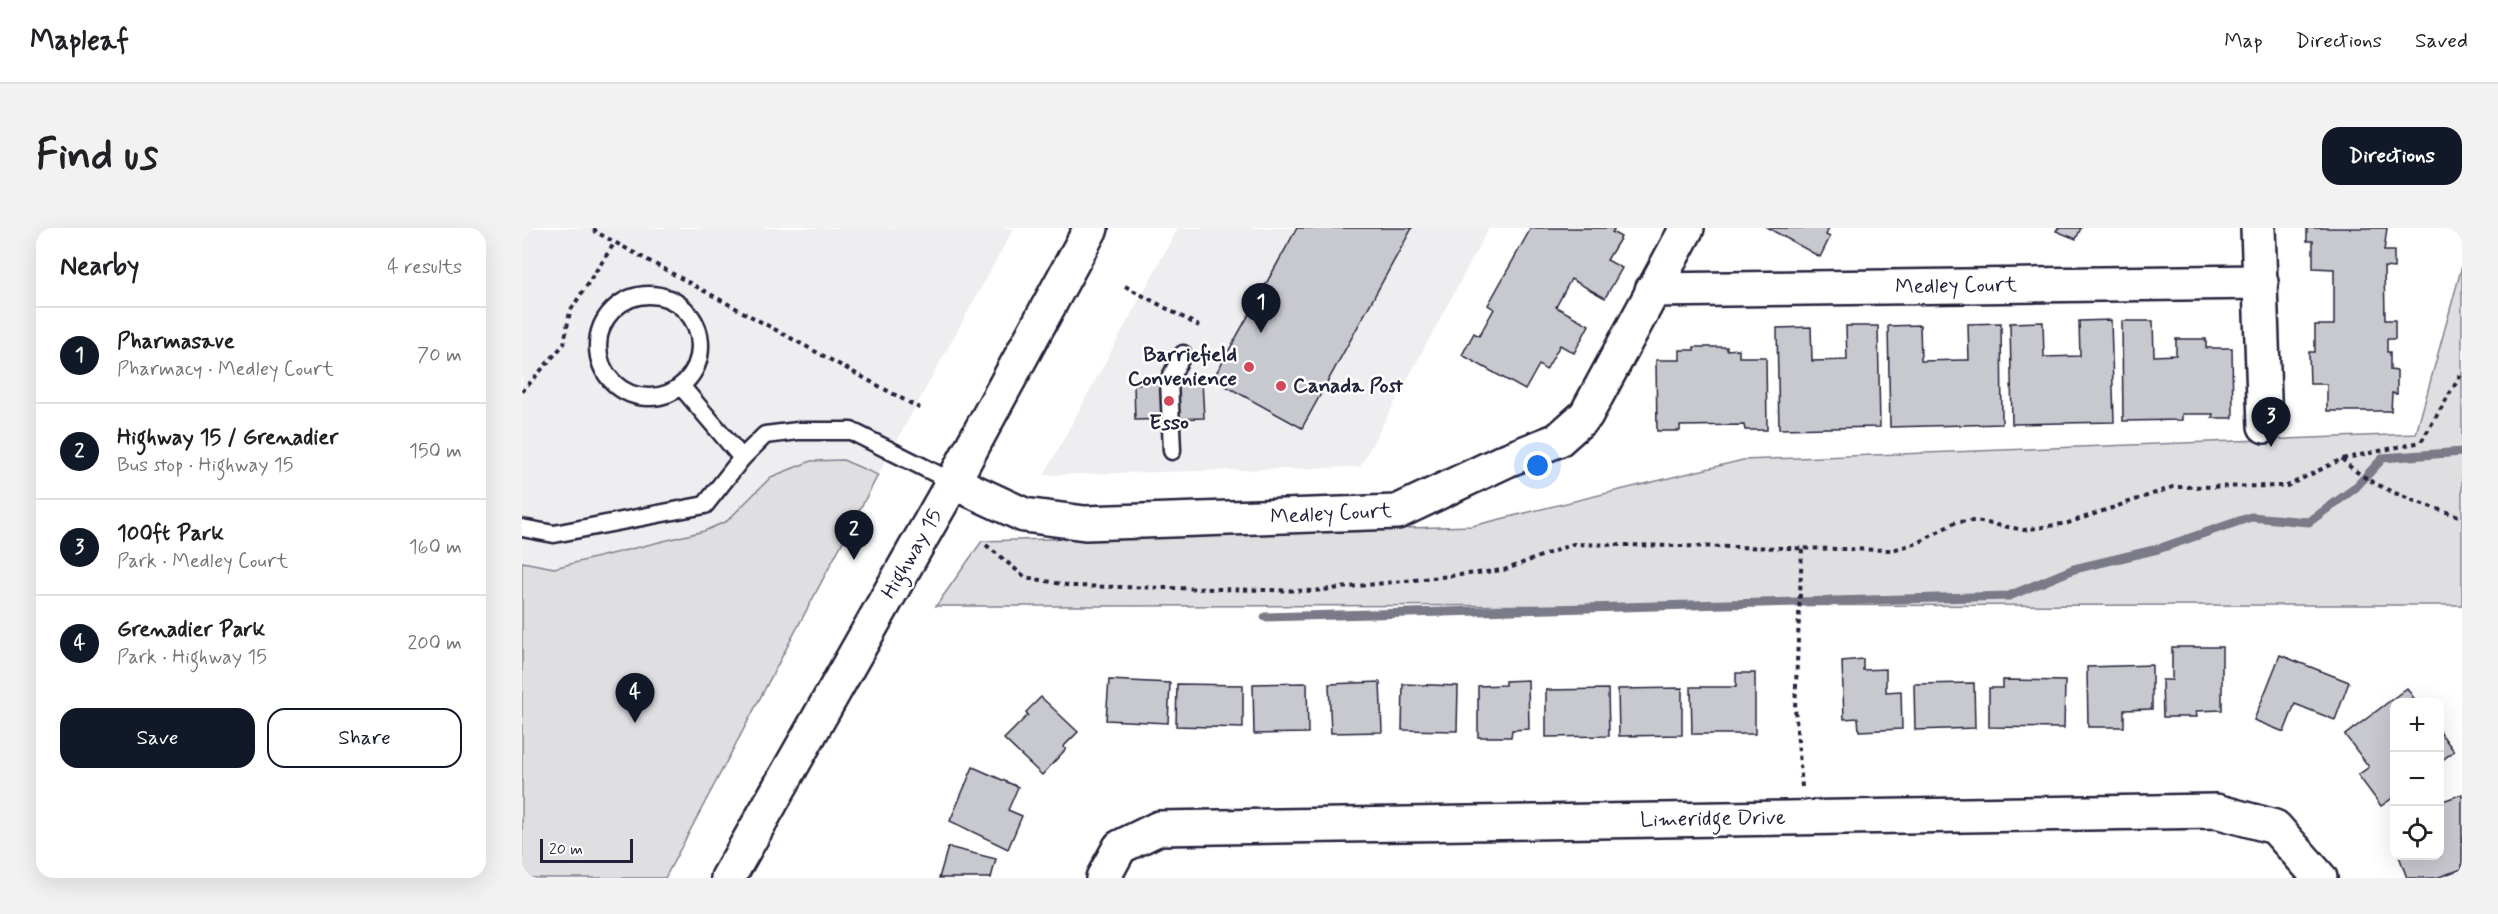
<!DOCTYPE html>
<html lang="en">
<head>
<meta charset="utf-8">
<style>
  body { margin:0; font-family:Mynerve,sans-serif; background:#f2f2f2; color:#202124 }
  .controls { position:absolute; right:18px; bottom:18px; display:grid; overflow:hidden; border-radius:12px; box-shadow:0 6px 24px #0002 }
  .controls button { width:54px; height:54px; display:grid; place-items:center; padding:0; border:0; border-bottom:2px solid #e0e0e0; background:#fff; color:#202124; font:30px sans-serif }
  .scale { position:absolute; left:18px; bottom:15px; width:93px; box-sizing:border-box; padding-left:6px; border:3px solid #22223b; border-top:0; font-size:16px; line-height:21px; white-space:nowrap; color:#22223b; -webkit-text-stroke:4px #fff; paint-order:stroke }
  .you { position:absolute; left:1016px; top:238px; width:21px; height:21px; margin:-15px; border:4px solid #fff; border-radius:50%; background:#1a73e8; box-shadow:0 0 0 9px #1a73e833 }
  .badge { display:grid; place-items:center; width:39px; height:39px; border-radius:50%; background:#111827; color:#fff; font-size:20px; font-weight:700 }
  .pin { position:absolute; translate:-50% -50px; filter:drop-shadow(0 2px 3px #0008) }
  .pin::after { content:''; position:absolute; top:32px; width:21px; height:18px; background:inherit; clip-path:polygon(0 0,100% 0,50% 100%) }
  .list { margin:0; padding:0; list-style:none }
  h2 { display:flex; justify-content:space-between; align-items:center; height:78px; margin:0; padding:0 24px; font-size:26px }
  h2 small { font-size:20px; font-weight:400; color:#757577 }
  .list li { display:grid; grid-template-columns:39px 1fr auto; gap:18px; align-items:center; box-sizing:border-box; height:96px; padding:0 24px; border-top:2px solid #e0e0e0 }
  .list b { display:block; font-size:22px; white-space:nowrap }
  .list p { margin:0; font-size:20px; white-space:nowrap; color:#757577 }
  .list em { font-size:20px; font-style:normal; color:#757577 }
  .actions { display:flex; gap:12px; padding:18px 24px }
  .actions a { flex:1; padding:14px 0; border:2px solid #111827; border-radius:18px; text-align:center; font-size:21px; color:#111827 }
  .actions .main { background:#111827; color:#fff }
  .icon { flex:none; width:33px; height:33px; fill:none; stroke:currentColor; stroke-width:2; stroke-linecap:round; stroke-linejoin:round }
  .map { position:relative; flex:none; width:1940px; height:650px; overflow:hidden; border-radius:18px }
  header { display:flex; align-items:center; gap:36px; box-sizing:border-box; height:84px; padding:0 30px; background:#fff; border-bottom:2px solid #e0e0e0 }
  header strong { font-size:28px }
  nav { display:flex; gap:33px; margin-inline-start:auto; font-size:21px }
  .intro { display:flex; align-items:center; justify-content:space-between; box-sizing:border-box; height:144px; padding:0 36px }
  h1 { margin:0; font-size:42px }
  .button { padding:15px 27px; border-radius:18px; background:#111827; color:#fff; font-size:21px; font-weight:700 }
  main { display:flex; gap:36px; padding:0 36px }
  aside { flex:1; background:#fff; border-radius:18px; box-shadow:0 6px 24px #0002 }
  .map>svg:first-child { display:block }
</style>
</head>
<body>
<header>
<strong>Mapleaf</strong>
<nav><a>Map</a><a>Directions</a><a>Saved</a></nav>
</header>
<div class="intro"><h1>Find us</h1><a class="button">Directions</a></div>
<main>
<aside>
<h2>Nearby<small>4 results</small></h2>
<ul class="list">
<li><span class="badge">1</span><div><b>Pharmasave</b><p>Pharmacy · Medley Court</p></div><em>70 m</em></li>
<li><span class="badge">2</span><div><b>Highway 15 / Grenadier</b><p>Bus stop · Highway 15</p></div><em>150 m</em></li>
<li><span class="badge">3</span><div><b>100ft Park</b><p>Park · Medley Court</p></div><em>160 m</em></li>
<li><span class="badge">4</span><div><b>Grenadier Park</b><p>Park · Highway 15</p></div><em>200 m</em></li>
</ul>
<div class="actions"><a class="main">Save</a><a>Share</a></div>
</aside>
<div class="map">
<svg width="1940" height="650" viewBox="0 0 1940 650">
  <rect width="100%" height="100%" fill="#fff"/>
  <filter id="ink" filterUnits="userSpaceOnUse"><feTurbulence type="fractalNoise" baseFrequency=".0167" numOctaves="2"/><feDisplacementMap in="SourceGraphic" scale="12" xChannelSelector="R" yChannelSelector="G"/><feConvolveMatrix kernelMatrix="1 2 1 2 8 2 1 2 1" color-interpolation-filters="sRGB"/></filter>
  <g filter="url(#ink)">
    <!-- built -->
    <g fill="#eeeef1">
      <polygon points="0,0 492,0 356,247 321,232 226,272 205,293 182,303 32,340 0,334"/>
      <polygon points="656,0 967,0 838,239 522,247"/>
    </g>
    <!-- green -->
    <g fill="#dfdfe2" stroke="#80808e" stroke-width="1.5">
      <polygon points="1940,38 1940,377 414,378 460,313 950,298 1221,232 1894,206"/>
      <polygon points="321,232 356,247 143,650 0,650 0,334 32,340 182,303 205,293 249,249 289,233"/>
    </g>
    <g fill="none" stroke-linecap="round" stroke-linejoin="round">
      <!-- stream -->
      <polyline stroke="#7a7a88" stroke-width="9" points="743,389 1487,368 1552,341 1636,321 1729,289 1787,294 1833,260 1861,230 1940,224"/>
    </g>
    <!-- building -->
    <g fill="#c8c8cf" stroke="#22223b" stroke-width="1.5">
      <polygon points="775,0 890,0 780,200 691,151"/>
      <polygon points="1009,0 1093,0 1090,4 1099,9 1085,32 1100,40 1083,70 1049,51 1034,79 1067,97 1052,125 1038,117 1024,142 1017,137 1003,162 940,127 952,105 957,108 972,81 966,77"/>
      <polygon points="1246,0 1307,0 1304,7 1308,9 1298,29"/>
      <polygon points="1536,0 1535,0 1559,0 1554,11 1534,3"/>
      <polygon points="1785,0 1865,0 1862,23 1872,23 1872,40 1862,39 1863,90 1863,92 1873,92 1873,111 1865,111 1865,124 1868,124 1868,142 1875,143 1875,166 1870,165 1869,183 1805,183 1805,156 1788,156 1787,124 1793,124 1793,97 1812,97 1812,41 1791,40 1791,13 1785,13"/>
      <polygon points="1589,92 1592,194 1490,196 1488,95 1521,94 1522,129 1558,128 1557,93"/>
      <polygon points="1600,93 1631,93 1632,128 1654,127 1654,111 1684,111 1684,120 1710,120 1711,190 1690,190 1691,186 1660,186 1660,192 1601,193"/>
      <polygon points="1479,95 1480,196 1368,199 1366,98 1398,97 1399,133 1441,132 1447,132 1446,96"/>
      <polygon points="1324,98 1356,98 1358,199 1257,201 1255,100 1289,99 1290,133 1325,132"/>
      <polygon points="1172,119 1205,119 1205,122 1217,121 1217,129 1244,129 1245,202 1223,202 1222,197 1158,198 1158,203 1135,203 1134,132 1158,132 1158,122 1172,122"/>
      <polygon points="680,153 682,190 613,192 612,156"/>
      <polygon points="1650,419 1700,419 1700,482 1674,483 1675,489 1641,489 1640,452 1650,452"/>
      <polygon points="1758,427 1827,454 1813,492 1773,476 1762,504 1732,492"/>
      <polygon points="1341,431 1341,442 1364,441 1364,464 1379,463 1380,501 1337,503 1336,490 1322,491 1320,433"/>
      <polygon points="1630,437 1630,481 1602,482 1602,499 1566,499 1565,439"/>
      <polygon points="1214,445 1233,445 1233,506 1170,506 1169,459 1214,459"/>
      <polygon points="587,452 648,455 646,495 584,492"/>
      <polygon points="1006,452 1007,501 990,502 989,509 956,509 956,458 983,457 983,453"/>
      <polygon points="1481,452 1543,453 1542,500 1467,499 1467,460 1481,460"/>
      <polygon points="858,454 860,504 809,505 807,456"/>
      <polygon points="785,455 786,505 732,506 731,456"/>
      <polygon points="1452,455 1453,500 1393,502 1392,456"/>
      <polygon points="655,456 721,457 721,500 654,498"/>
      <polygon points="881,456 936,458 935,503 880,502"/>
      <polygon points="1160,460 1160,507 1097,508 1096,461"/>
      <polygon points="1885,460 1895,475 1872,475 1872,569 1859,578 1836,547 1847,539 1823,507"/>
      <polygon points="1086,461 1087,508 1024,509 1024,462"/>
      <polygon points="519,469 556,504 541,519 544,521 520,547 482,511 506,487 504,484"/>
      <polygon points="1918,504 1932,523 1918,534"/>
      <polygon points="451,539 496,559 486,582 500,588 486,621 428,593"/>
      <polygon points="1940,566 1940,641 1914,650 1885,650 1877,628 1918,628 1918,574"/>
      <polygon points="426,619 474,631 469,650 417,650"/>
    </g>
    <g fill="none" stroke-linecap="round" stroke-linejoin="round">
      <!-- lane casing -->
      <g stroke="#22223b" stroke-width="21">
        <g id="lane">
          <circle cx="127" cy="118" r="51"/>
          <polyline points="159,158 220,230"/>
          <polyline points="650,223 647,152 661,126"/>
          <polyline points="0,300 32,306 183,277 220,230 243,207 276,203 329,203 431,254"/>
        </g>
      </g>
      <!-- street casing -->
      <g stroke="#22223b" stroke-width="38">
        <g id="street">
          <polyline points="1736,0 1743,198"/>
          <polyline points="1130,62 1739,54"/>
          <polyline points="431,254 502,287 563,295 875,284 985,232 1036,212 1064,187 1165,0"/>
          <polyline points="581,650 598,619 637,600 1694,583 1753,599 1798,650"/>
        </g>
      </g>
      <!-- secondary casing -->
      <g stroke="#22223b" stroke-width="38">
        <polyline id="secondary" points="206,650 431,254 569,0"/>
      </g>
      <!-- path -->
      <g stroke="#22223b" stroke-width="4" stroke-dasharray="4.5 4.5" stroke-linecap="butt">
        <polyline points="72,0 74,4 399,181"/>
        <polyline points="603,58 677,98"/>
        <polyline points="0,164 42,116 48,83 93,14"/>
        <path d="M1820,231c27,29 83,46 120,58"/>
        <polyline points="464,317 503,349 550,358 791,363 982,342 1051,316 1370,322 1396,315 1434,294 1454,293 1502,302 1546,295 1651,259 1765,258 1820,231 1899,214 1940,145"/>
        <polyline points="1280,559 1273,480 1280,320"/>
      </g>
      <!-- lane -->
      <use href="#lane" stroke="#fff" stroke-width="16"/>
      <!-- street -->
      <use href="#street" stroke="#fff" stroke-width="33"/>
      <!-- secondary -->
      <use href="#secondary" stroke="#fff" stroke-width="33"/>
    </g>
  </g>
  <!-- markers -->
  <g fill="#d1495b" stroke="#fff" stroke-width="2">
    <circle cx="727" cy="139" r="6"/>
    <circle cx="759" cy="158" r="6"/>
    <circle cx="647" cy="173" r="6"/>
  </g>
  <g text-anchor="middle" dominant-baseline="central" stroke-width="5" stroke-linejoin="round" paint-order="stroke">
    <!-- street labels -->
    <g font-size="21" fill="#22223b" stroke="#fff">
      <text transform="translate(1434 58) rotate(-1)">Medley Court</text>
      <text transform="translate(809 286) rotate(-3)">Medley Court</text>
      <text transform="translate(390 326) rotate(-60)">Highway 15</text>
      <text transform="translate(1191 591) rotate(-1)">Limeridge Drive</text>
    </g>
    <!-- poi labels -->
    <g font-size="21" font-weight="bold" fill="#22223b" stroke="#fff" text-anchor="end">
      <text x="715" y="127">Barriefield<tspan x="715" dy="24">Convenience</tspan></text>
      <text x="771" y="158" text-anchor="start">Canada Post</text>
      <text x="647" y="195" text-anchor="middle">Esso</text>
    </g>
  </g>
</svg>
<div class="controls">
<button>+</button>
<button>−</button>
<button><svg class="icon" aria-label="locate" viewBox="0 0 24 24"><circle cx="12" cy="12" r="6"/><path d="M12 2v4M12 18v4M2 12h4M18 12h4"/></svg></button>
</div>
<div class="scale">20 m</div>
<div class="you"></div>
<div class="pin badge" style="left:739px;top:105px">1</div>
<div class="pin badge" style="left:332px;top:332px">2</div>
<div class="pin badge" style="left:1749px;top:219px">3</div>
<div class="pin badge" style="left:113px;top:495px">4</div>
</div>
</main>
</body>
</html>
